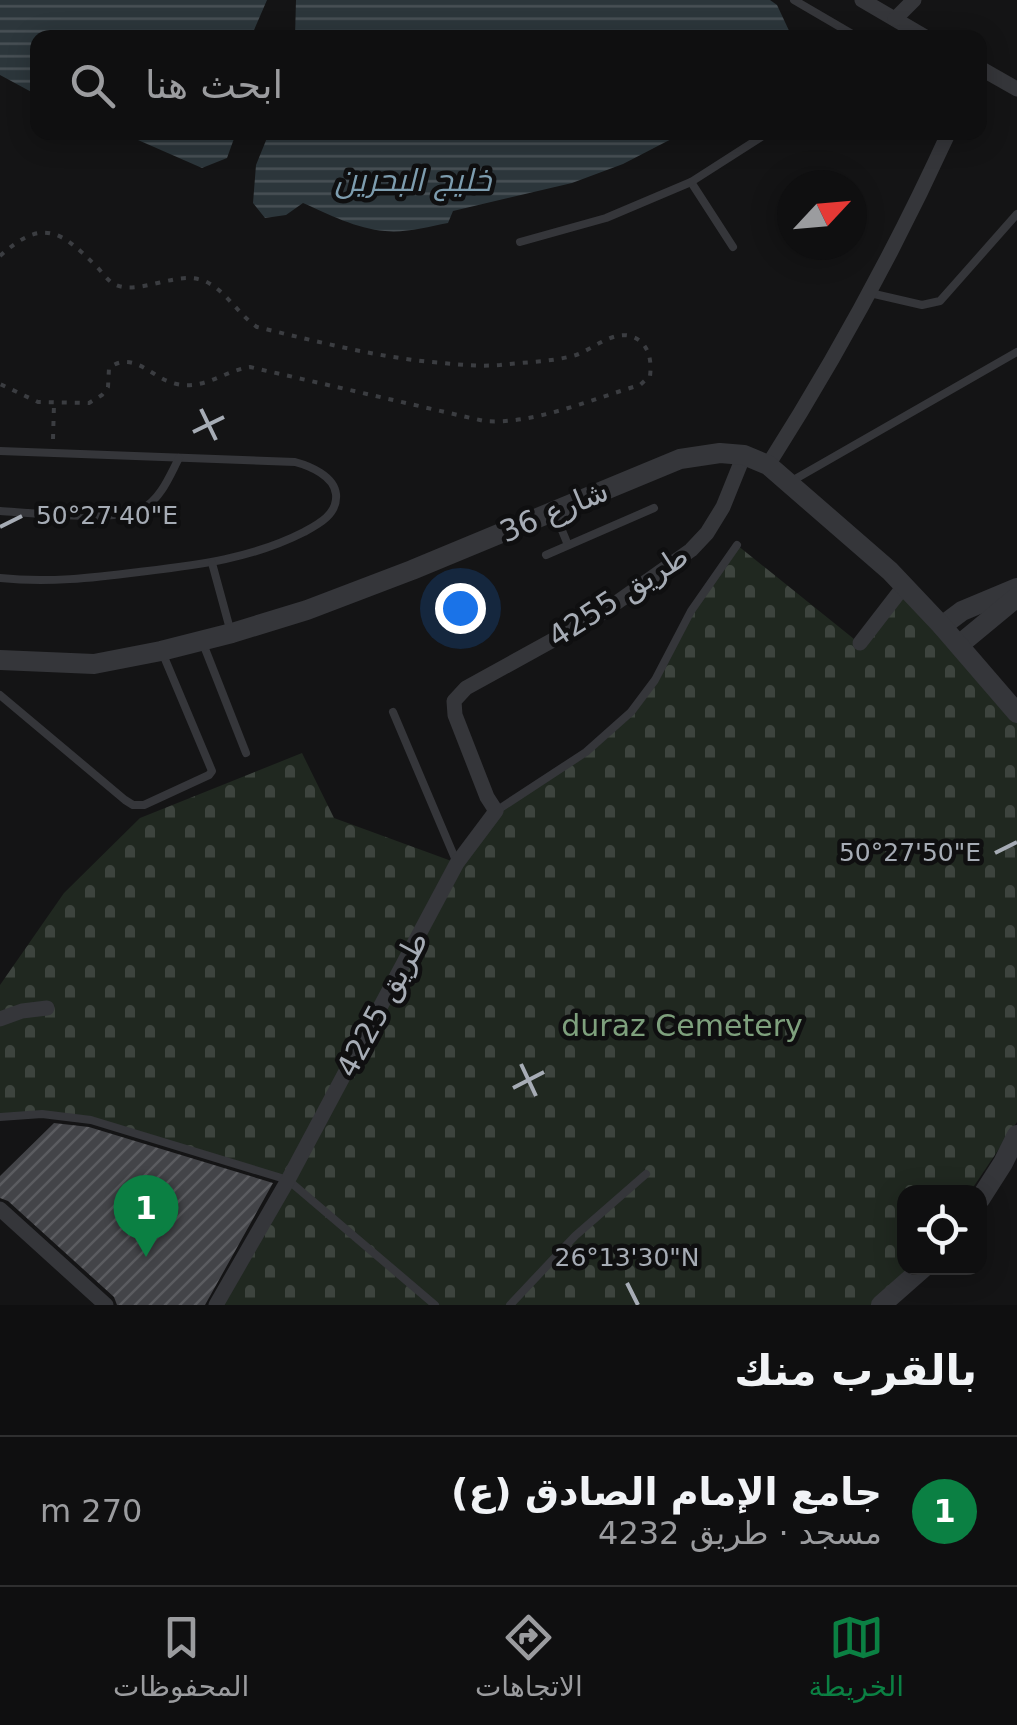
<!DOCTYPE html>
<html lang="ar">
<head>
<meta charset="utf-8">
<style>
  body { margin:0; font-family:"DejaVu Sans",Cairo,sans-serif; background:#181819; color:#f1f3f6; direction:rtl }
  .controls { position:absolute; right:30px; bottom:30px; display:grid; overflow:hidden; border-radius:20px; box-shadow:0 5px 25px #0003 }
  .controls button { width:90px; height:90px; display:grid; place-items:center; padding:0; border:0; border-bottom:2px solid #2f2f30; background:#0f0f10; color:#f1f3f6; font:50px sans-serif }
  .compass { position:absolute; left:777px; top:170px; width:90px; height:90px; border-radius:50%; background:#0f0f10; box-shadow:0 5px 25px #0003; rotate:64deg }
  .you { position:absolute; left:460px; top:608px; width:35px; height:35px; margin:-25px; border:8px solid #fff; border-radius:50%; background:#1a73e8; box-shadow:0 0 0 15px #1a73e833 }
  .badge { display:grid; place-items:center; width:65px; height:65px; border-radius:50%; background:#0b8043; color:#fff; font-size:32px; font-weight:700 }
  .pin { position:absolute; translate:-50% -82px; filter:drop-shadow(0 2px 5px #0008) }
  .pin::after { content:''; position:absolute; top:52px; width:35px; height:30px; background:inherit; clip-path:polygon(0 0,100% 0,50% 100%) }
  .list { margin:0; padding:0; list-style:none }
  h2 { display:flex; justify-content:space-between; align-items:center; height:130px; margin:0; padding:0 40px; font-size:42px }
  h2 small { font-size:32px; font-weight:400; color:#9b9c9f }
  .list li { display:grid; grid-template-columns:65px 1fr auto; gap:30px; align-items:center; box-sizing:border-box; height:150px; padding:0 40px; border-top:2px solid #2f2f30 }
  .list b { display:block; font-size:38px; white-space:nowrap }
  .list p { margin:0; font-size:32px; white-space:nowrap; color:#9b9c9f }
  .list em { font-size:32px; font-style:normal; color:#9b9c9f }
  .icon { flex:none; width:55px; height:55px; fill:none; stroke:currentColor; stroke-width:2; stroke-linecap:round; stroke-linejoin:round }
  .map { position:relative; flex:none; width:1017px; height:1305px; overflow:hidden; direction:ltr }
  .search { position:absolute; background:#0f0f10; box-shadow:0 5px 25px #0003; left:30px; right:30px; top:30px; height:110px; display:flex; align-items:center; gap:25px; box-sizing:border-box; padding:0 35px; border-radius:20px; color:#9b9c9f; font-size:38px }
  .sheet { height:280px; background:#0f0f10 }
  nav { display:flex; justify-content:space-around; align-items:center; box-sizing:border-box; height:140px; border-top:2px solid #2f2f30; background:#0f0f10; font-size:28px; color:#9b9c9f }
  nav a { display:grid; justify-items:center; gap:5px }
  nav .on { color:#0b8043 }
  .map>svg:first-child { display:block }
</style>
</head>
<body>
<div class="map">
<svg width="1017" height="1305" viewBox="0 0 1017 1305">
  <defs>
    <pattern id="cemetery-stones" width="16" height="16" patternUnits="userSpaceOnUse" patternTransform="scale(2.5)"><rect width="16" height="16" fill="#202820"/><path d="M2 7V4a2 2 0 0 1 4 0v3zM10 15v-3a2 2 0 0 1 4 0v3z" fill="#3d443e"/></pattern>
    <pattern id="water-rules" width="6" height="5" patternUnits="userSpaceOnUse" patternTransform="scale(2.5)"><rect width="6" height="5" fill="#2c363b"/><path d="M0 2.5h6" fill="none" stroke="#485055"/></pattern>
    <pattern id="building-hatch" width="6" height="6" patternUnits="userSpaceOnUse" patternTransform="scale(2.5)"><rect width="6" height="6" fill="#434448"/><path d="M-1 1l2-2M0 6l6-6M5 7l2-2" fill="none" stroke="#5b5c60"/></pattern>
  </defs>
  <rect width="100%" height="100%" fill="#141415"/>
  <!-- cemetery -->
  <polygon fill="url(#cemetery-stones)" points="737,545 859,643 904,586 1017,713 1017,1122 970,1192 904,1192 904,1268 920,1268 873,1305 216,1305 287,1181 63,1115 0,1119 0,985 64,893 140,818 302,753 334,818 457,863 496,811 556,772 631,712"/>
  <!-- water -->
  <g fill="url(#water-rules)">
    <polygon points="0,0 267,0 251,37 38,38 37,95 0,75"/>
    <polygon points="296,0 770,0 777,5 792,37 295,37"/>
    <polygon points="122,133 236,133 227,158 202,168"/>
    <path d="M269,133v-1l414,1 -60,31 -51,19 -119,28 -5,12c-21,4 -42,10 -63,8 -28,-2 -57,-17 -82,-28l-17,12 -21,3 -12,-15 3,-38z"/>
  </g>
  <!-- building -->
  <polygon fill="url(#building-hatch)" points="54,1123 89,1127 273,1183 205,1305 117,1305 114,1297 8,1201 0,1198 0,1176"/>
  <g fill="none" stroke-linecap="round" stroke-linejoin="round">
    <!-- path -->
    <g stroke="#3b3d41" stroke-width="4" stroke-dasharray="5 8" stroke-linecap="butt">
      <path d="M0,256c43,-39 61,-25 97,11 5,5 11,14 17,17 21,12 59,-11 84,-5 24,5 39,35 59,48 58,14 115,29 174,35 23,2 45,5 69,3 25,-3 52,-3 76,-10 17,-6 39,-26 57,-18 16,6 19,24 17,39l-10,9c-48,14 -107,40 -156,36l-234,-54c-27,4 -48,25 -77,16 -22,-6 -40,-33 -64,-15l-1,19 -6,8 -13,8 -51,-1 -38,-18"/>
      <polyline points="53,439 54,404"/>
    </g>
    <!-- service -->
    <g stroke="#35363a" stroke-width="8">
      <polyline points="794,0 859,38"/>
      <polyline points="691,182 733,247"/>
      <polyline points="520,242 606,218 691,182 769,132"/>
      <polyline points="870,293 922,305 940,301 1017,214"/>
      <path d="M0,451l295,11c15,4 39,14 41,32 2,20 -17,30 -32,38 -53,27 -107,33 -165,40 -46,6 -92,11 -139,6"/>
      <polyline points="790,482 1017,352"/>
      <path d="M0,511c32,2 118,11 142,-2 19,-10 28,-34 37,-51"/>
      <polyline points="554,511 568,545"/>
      <polyline points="546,555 654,508"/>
      <polyline points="212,563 230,629"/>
      <polyline points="202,641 246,753"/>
      <polyline points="0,695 125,800 133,805 144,805 209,775 212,771 162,652"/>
      <polyline points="393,712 457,863"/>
      <polyline points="496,811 586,752 631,712 655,680 691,611 737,545"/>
      <polyline points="0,1117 42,1114 91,1120 288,1180 435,1305"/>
      <polyline points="510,1305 575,1236 646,1174"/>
    </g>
    <!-- minor -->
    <g stroke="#35363a" stroke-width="15">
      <polyline points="862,0 927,38"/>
      <polyline points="895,19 914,0"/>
      <polyline points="980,68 1017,89"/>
      <path d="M768,465c68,-107 128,-217 181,-333"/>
      <polyline points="860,643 904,586"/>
      <polyline points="0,1019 22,1011 47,1008"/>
      <polyline points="0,1209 106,1305"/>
      <polyline points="216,1305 288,1180 457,863 496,811 487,797 455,715 454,701 466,688 602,613 691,550 707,533 723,507 744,455"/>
    </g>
    <!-- tertiary -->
    <g stroke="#35363a" stroke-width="20">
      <polyline points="942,626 962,611 1017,588"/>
      <polyline points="959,645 1017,597"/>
      <polyline points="0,660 94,664 161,651 232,633 307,610 412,570 680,459 720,453 744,455 768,465 890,571 942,626 1017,713"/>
      <polyline points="980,1199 1003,1163 1017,1135"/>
      <polyline points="881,1305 923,1268"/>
    </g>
  </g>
  <!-- ticks -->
  <path fill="none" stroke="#a6acb5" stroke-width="4" d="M201,409l15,31M193,432l31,-15M0,527l22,-11M995,853l22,-11M521,1064l15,32M513,1088l31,-16M627,1283l11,22"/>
  <g text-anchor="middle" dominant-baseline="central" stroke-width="9" stroke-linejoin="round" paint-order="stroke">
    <!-- street labels -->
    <g font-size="30" fill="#a6acb5" stroke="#0f0f10">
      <text transform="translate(554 511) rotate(-23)">شارع 36</text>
      <text transform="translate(618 596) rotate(-33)">طريق 4255</text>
      <text transform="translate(382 1004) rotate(-62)">طريق 4225</text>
    </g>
    <!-- park labels -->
    <g font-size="30" fill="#7ea07d" stroke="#0f0f10">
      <text x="682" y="1025">duraz Cemetery</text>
    </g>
    <!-- water labels -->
    <g font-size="32" font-style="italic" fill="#7d9daf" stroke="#0f0f10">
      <text x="413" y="180">خليج البحرين</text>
    </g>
  </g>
  <g font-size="25" text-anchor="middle" fill="#a6acb5" stroke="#0f0f10" stroke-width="9" stroke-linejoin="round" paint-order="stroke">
    <text x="107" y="524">50°27'40"E</text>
    <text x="910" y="861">50°27'50"E</text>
    <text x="627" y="1266">26°13'30"N</text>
  </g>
</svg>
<div class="controls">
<button><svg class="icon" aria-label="locate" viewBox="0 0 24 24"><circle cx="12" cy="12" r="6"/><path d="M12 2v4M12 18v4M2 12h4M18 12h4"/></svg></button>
</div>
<svg class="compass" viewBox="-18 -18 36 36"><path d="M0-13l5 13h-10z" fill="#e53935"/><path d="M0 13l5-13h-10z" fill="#9b9c9f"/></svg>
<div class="you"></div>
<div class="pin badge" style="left:146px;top:1257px">1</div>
<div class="search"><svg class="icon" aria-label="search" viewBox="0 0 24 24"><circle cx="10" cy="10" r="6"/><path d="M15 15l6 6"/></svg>ابحث هنا</div>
</div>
<section class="sheet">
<h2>بالقرب منك<small></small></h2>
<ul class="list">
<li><span class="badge">1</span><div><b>جامع الإمام الصادق (ع)</b><p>مسجد · طريق 4232</p></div><em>270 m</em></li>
</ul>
</section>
<nav>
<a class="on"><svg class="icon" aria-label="map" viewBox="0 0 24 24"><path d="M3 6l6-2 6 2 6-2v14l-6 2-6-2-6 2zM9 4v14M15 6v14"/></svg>الخريطة</a>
<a><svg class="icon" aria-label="directions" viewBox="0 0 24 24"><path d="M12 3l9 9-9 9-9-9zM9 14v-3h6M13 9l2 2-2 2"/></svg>الاتجاهات</a>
<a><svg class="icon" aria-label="saved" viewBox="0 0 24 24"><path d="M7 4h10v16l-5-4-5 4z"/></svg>المحفوظات</a>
</nav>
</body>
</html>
